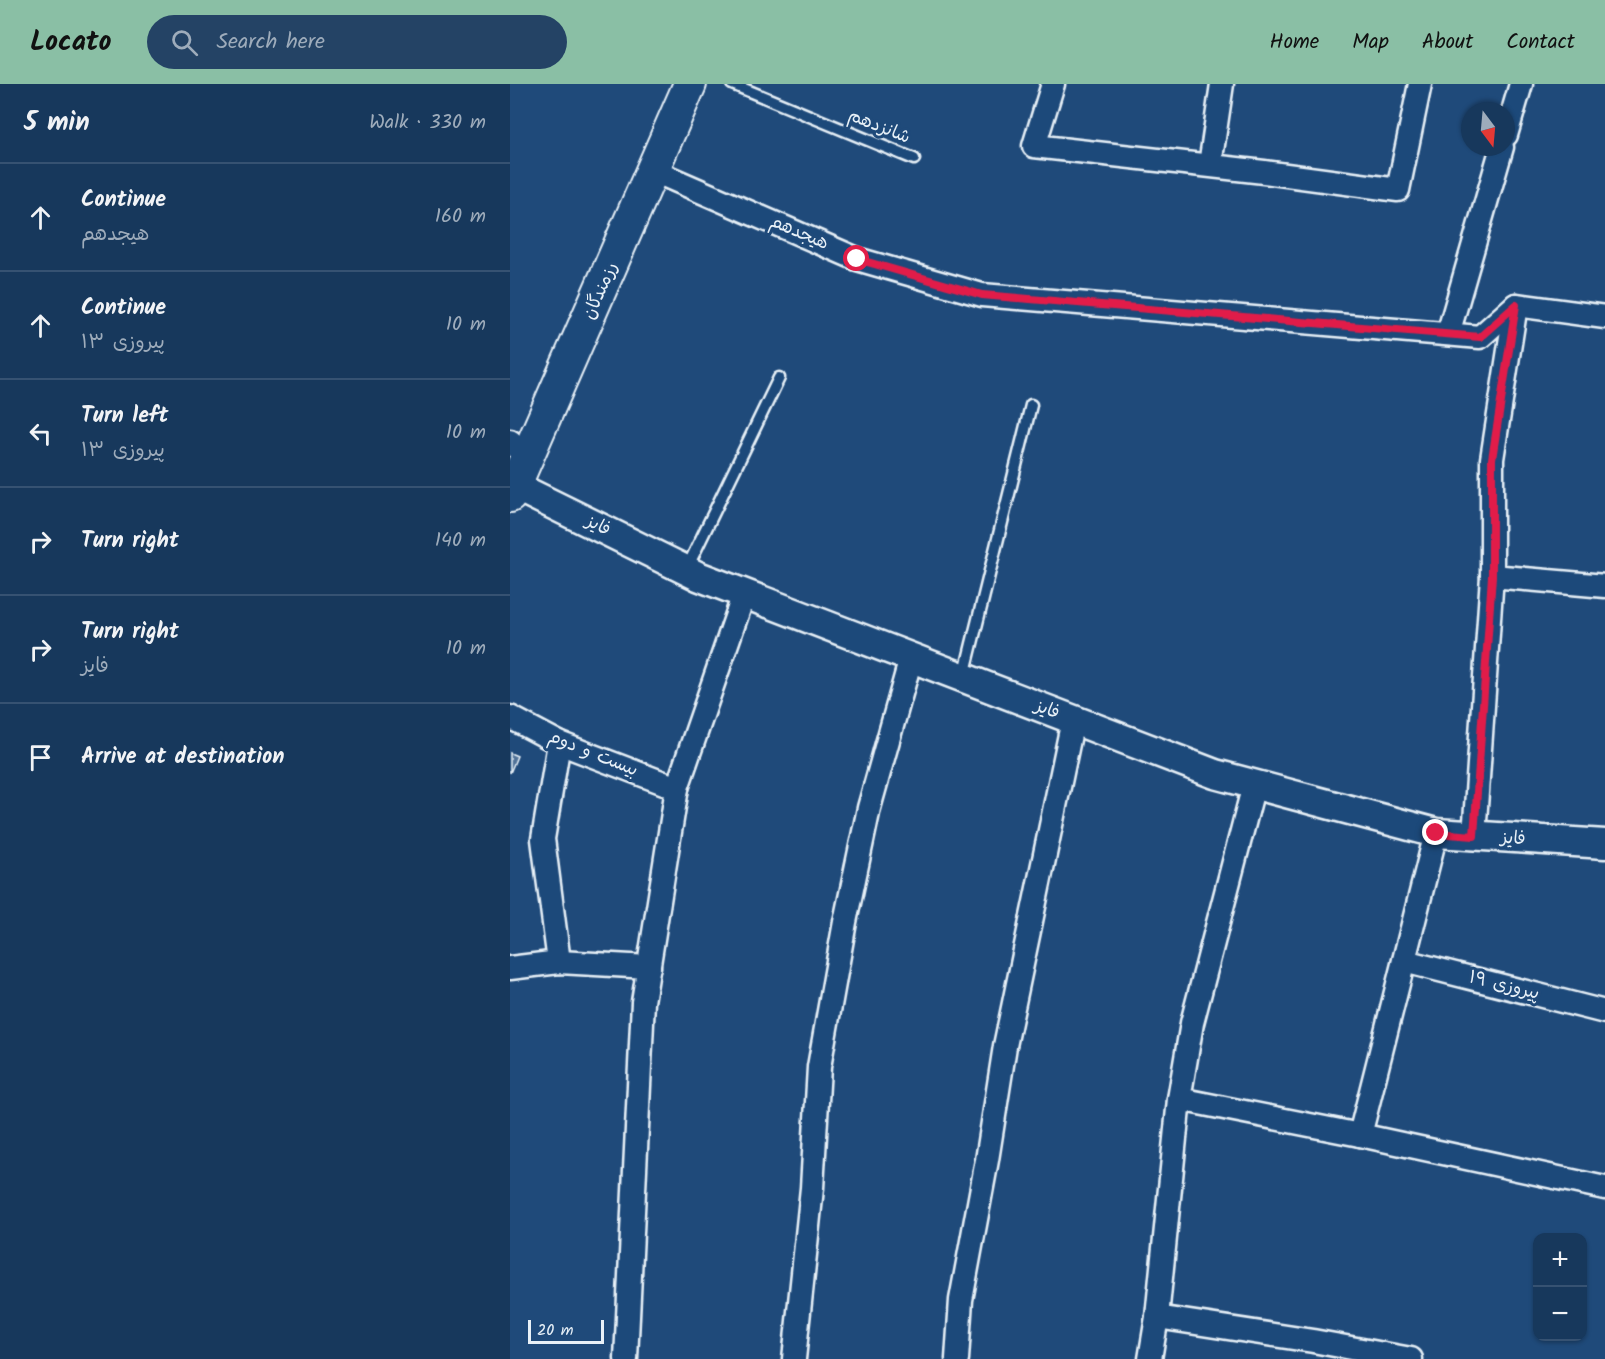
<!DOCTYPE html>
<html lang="en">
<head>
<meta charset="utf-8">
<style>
  body { margin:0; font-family:Kalam,"Playpen Sans Arabic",sans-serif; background:#244365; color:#f1f3f6 }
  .controls { position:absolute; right:18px; bottom:18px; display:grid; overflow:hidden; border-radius:12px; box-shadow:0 2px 4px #0004 }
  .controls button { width:54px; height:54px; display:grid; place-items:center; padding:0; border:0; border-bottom:2px solid #365272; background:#17385c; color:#f1f3f6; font:30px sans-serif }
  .compass { position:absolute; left:951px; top:18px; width:54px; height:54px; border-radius:50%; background:#17385c; box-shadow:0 2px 4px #0004; rotate:164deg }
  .scale { position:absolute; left:18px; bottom:15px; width:76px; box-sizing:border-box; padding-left:6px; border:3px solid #e8f1f8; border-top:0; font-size:16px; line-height:21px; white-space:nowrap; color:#e8f1f8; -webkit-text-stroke:4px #1f4a7a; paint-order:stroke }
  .stop { position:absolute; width:18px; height:18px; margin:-14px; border:4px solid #e11d48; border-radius:50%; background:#fff }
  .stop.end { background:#e11d48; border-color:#fff; box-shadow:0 2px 6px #0008 }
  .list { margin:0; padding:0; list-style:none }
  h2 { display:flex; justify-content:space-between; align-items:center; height:78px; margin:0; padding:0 24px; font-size:26px }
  h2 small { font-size:20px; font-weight:400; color:#9eacbb }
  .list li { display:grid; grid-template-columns:39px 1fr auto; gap:18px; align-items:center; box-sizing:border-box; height:108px; padding:0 24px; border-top:2px solid #365272 }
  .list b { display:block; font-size:22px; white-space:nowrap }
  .list p { margin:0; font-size:20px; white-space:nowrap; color:#9eacbb }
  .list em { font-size:20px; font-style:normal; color:#9eacbb }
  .icon { flex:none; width:33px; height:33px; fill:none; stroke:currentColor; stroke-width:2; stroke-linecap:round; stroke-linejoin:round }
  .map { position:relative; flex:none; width:1095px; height:1275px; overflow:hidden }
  header { display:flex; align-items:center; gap:36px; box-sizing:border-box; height:84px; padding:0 30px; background:#8abfa5; color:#111 }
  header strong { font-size:28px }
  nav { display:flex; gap:33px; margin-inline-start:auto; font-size:21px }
  .search { width:420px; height:54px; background:#244365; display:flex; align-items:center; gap:15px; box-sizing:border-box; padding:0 21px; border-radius:33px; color:#9eacbb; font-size:22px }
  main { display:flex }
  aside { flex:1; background:#17385c }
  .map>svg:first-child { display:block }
</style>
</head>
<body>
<header>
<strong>Locato</strong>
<div class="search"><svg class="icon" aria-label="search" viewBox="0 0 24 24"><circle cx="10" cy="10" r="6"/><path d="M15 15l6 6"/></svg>Search here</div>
<nav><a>Home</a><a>Map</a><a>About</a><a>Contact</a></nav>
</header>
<main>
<aside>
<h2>5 min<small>Walk · 330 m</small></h2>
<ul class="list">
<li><svg class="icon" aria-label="ahead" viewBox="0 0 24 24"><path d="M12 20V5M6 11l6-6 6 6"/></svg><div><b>Continue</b><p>هیجدهم</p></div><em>160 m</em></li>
<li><svg class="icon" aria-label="ahead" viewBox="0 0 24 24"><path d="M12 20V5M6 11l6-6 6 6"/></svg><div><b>Continue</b><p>پیروزی ۱۳</p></div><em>10 m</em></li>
<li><svg class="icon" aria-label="left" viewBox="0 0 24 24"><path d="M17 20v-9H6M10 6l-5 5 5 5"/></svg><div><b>Turn left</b><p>پیروزی ۱۳</p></div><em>10 m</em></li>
<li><svg class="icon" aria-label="right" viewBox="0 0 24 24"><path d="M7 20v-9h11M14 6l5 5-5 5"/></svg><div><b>Turn right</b></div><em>140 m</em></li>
<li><svg class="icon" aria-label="right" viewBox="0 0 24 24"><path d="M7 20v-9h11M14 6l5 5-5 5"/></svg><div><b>Turn right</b><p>فایز</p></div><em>10 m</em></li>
<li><svg class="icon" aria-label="arrive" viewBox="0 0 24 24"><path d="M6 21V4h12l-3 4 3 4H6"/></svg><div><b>Arrive at destination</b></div></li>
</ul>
</aside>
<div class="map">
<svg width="1095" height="1275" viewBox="0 0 1095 1275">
  <rect width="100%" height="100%" fill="#1f4a7a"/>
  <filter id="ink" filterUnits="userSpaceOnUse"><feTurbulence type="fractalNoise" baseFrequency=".0167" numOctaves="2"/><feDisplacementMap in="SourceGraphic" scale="12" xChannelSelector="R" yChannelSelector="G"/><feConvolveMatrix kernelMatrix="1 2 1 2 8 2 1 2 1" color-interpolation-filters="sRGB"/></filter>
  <g filter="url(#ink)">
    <!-- building -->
    <polygon fill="#517399" stroke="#e8f1f8" stroke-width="1.5" points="0,669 7,672 0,689"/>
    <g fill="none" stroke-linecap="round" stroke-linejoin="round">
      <!-- service casing -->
      <g stroke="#e8f1f8" stroke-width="15">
        <g id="service">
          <polyline points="222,0 404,75"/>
          <polyline points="176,486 269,294"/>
          <polyline points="454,592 521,321"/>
        </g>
      </g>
      <!-- minor casing -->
      <g stroke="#e8f1f8" stroke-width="27">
        <g id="minor">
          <polyline points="543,0 524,62 754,88 888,106 910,0"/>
          <polyline points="996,51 1011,0"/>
          <polyline points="700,81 712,0"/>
          <polyline points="144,87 347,175 472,211 970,253 1006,221 1095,233"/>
          <polyline points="938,250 992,63"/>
          <polyline points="0,357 18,373"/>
          <polyline points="982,492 1095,502"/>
          <polyline points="0,633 49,659 167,704"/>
          <polyline points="964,752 982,492 982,375 1006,221"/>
          <polyline points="894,877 1095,928"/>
          <polyline points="49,878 33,755 49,659"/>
          <polyline points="0,884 49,878 139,883"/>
          <polyline points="669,1015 850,1051 1095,1104"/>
          <polyline points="850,1051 926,749"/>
          <polyline points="647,1233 803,1257 901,1275"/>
          <polyline points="116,1275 133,918 167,704 234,510"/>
          <polyline points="284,1275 302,1104 309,983 335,838 359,724 401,574"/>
          <polyline points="447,1275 451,1216 477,1076 495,962 563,636"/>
          <polyline points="640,1275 647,1233 669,1015 682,939 744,701"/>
        </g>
      </g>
      <!-- tertiary casing -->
      <g stroke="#e8f1f8" stroke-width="33">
        <polyline id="tertiary" points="5,402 188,492 705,690 926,749 1095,760"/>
      </g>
      <!-- secondary casing -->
      <g stroke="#e8f1f8" stroke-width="36">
        <polyline id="secondary" points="0,412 180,0"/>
      </g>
      <!-- service -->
      <use href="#service" stroke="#1f4a7a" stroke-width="10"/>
      <!-- minor -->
      <use href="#minor" stroke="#1f4a7a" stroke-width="22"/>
      <!-- tertiary -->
      <use href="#tertiary" stroke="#1f4a7a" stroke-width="28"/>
      <!-- secondary -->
      <use href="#secondary" stroke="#1f4a7a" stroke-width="32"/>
    </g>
  </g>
  <g fill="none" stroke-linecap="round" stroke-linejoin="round" filter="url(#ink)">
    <!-- route -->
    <polyline stroke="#e11d48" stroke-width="8" points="347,175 472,211 970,253 1006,221 982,375 982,492 964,752 926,749"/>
  </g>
  <g text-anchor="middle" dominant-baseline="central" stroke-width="6" stroke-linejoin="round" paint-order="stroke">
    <!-- street labels -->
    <g font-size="18" fill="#e8f1f8" stroke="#1f4a7a">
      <text transform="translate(369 43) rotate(22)">شانزدهم</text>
      <text transform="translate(289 149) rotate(23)">هیجدهم</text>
      <text transform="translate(91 207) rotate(-66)">رزمندگان</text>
      <text transform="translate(88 442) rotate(26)">فایز</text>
      <text transform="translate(537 626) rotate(21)">فایز</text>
      <text transform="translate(83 670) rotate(22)">بیست و دوم</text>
      <text transform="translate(1003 755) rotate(4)">فایز</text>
      <text transform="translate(994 902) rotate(14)">پیروزی ۱۹</text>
    </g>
  </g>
</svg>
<div class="controls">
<button>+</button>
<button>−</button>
</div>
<svg class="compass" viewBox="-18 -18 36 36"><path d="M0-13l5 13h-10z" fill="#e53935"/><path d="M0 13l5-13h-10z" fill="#9eacbb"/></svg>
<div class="scale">20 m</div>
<div class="stop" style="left:347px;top:175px"></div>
<div class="stop end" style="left:926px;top:749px"></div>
</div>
</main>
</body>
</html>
